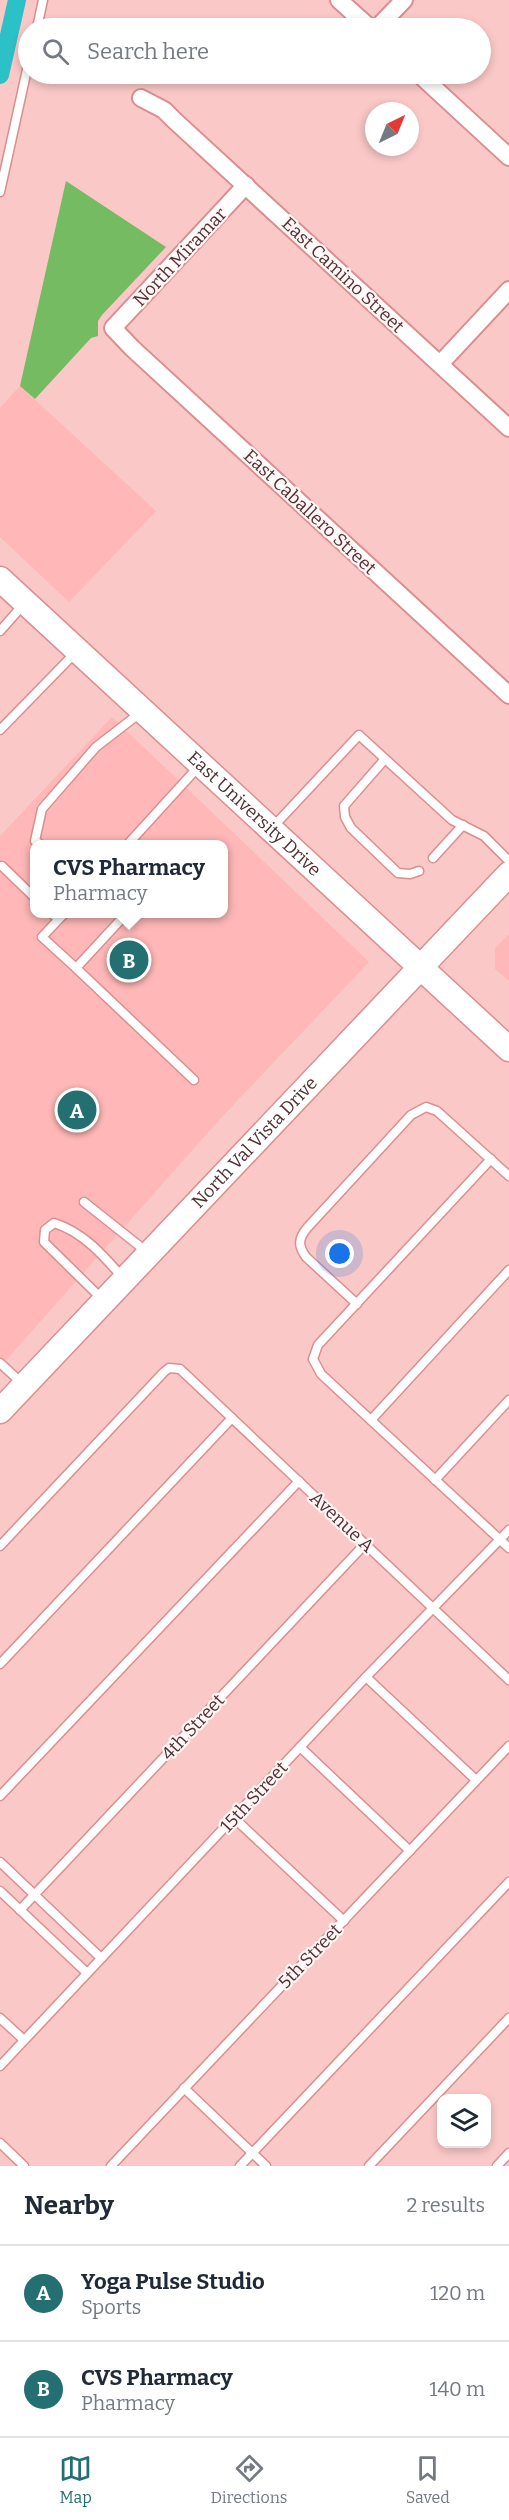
<!DOCTYPE html>
<html lang="en">
<head>
<meta charset="utf-8">
<style>
  body { margin:0; font-family:Bitter,serif; background:#f6f6f7; color:#1f2937 }
  .controls { position:absolute; right:18px; bottom:18px; display:grid; overflow:hidden; border-radius:12px; box-shadow:0 3px 9px #0003 }
  .controls button { width:54px; height:54px; display:grid; place-items:center; padding:0; border:0; border-bottom:2px solid #e0e1e3; background:#fff; color:#1f2937; font:30px sans-serif }
  .compass { position:absolute; left:365px; top:102px; width:54px; height:54px; border-radius:50%; background:#fff; box-shadow:0 3px 9px #0003; rotate:43deg }
  .you { position:absolute; left:340px; top:1254px; width:21px; height:21px; margin:-15px; border:4px solid #fff; border-radius:50%; background:#1a73e8; box-shadow:0 0 0 9px #1a73e833 }
  .badge { display:grid; place-items:center; width:39px; height:39px; border-radius:50%; background:#246f72; color:#fff; font-size:20px; font-weight:700 }
  .pin { position:absolute; translate:-50% -50%; border:3px solid #fff; box-shadow:0 2px 6px #0006 }
  .popup { position:absolute; left:30px; top:840px; width:198px; height:78px; box-sizing:border-box; display:grid; place-content:center; border-radius:12px; background:#fff; filter:drop-shadow(0 2px 4px #0005); font-size:20px; white-space:nowrap; color:#747a83 }
  .popup b { font-size:22px; color:#1f2937 }
  .popup::after { content:''; position:absolute; left:50%; top:100%; margin-left:-12px; border:12px solid transparent; border-top-color:#fff }
  .list { margin:0; padding:0; list-style:none }
  h2 { display:flex; justify-content:space-between; align-items:center; height:78px; margin:0; padding:0 24px; font-size:26px }
  h2 small { font-size:20px; font-weight:400; color:#747a83 }
  .list li { display:grid; grid-template-columns:39px 1fr auto; gap:18px; align-items:center; box-sizing:border-box; height:96px; padding:0 24px; border-top:2px solid #e0e1e3 }
  .list b { display:block; font-size:22px; white-space:nowrap }
  .list p { margin:0; font-size:20px; white-space:nowrap; color:#747a83 }
  .list em { font-size:20px; font-style:normal; color:#747a83 }
  .icon { flex:none; width:33px; height:33px; fill:none; stroke:currentColor; stroke-width:2; stroke-linecap:round; stroke-linejoin:round }
  .map { position:relative; flex:none; width:509px; height:2166px; overflow:hidden }
  .search { position:absolute; background:#fff; box-shadow:0 3px 9px #0003; left:18px; right:18px; top:18px; height:66px; display:flex; align-items:center; gap:15px; box-sizing:border-box; padding:0 21px; border-radius:33px; color:#747a83; font-size:22px }
  .sheet { height:270px; background:#fff }
  nav { display:flex; justify-content:space-around; align-items:center; box-sizing:border-box; height:84px; border-top:2px solid #e0e1e3; background:#fff; font-size:16px; color:#747a83 }
  nav a { display:grid; justify-items:center; gap:3px }
  nav .on { color:#246f72 }
  .map>svg:first-child { display:block }
</style>
</head>
<body>
<div class="map">
<svg width="509" height="2166" viewBox="0 0 509 2166">
  <rect width="100%" height="100%" fill="#fac8c7"/>
  <!-- built -->
  <g fill="#ffb7b7" fill-rule="evenodd">
    <polygon points="20,386 156,511 69,602 0,537 0,408"/>
    <path d="M112,717l257,245 -149,157 -220,248v-531zM34,844h190v70h-190z"/>
    <polygon points="509,934 509,981 495,969 495,948"/>
  </g>
  <!-- green -->
  <polygon fill="#75bb61" points="66,181 166,247 102,315 98,321 98,336 91,338 35,399 20,386"/>
  <g fill="none" stroke-linecap="round" stroke-linejoin="round">
    <!-- canal -->
    <polyline stroke="#2cc1c7" stroke-width="18" points="0,75 17,0"/>
    <!-- service casing -->
    <g stroke="#dc8e8f" stroke-width="11">
      <g id="service">
        <polyline points="37,28 43,0"/>
        <polyline points="0,192 28,65"/>
        <polyline points="0,631 23,605"/>
        <polyline points="0,730 77,651"/>
        <polyline points="385,759 344,806 345,817 351,828 398,873 410,874 419,871"/>
        <polyline points="272,828 359,735 452,820 484,836 509,861"/>
        <polyline points="40,844 35,841 42,809 96,747 140,713"/>
        <polyline points="128,844 200,765"/>
        <polyline points="433,858 463,825"/>
        <polyline points="2,866 34,897"/>
        <polyline points="52,914 59,919 64,914"/>
        <polyline points="126,914 76,968 194,1080"/>
        <polyline points="59,919 42,937 76,968"/>
        <polyline points="491,1159 318,1345 313,1359 321,1374 509,1548"/>
        <polyline points="84,1202 147,1252"/>
        <path d="M104,1301l-60,-59 1,-12 9,-7c29,9 49,32 69,55"/>
        <path d="M357,1304l-51,-47c-8,-11 -8,-18 1,-29l104,-113 15,-8 11,4 72,65"/>
        <polyline points="0,1363 24,1385"/>
        <polyline points="371,1420 509,1270"/>
        <polyline points="435,1480 509,1400"/>
        <polyline points="0,1546 164,1372 169,1368 180,1369 509,1680"/>
        <polyline points="0,1664 232,1418"/>
        <polyline points="366,1677 476,1780"/>
        <polyline points="300,1747 410,1851"/>
        <polyline points="0,1796 299,1481"/>
        <polyline points="234,1818 344,1921"/>
        <polyline points="0,1862 101,1958"/>
        <polyline points="0,1891 87,1973"/>
        <polyline points="20,1910 365,1544"/>
        <polyline points="0,2018 24,2040"/>
        <polyline points="0,2066 366,1677 509,1530"/>
        <polyline points="184,2088 266,2166"/>
        <polyline points="0,2143 24,2166"/>
        <polyline points="111,2166 509,1746"/>
        <polyline points="240,2166 509,1882"/>
        <polyline points="369,2166 509,2018"/>
        <polyline points="497,2166 509,2153"/>
      </g>
    </g>
    <!-- minor casing -->
    <g stroke="#dc8e8f" stroke-width="20">
      <g id="minor">
        <polyline points="339,0 370,28"/>
        <polyline points="377,28 404,0"/>
        <polyline points="419,74 509,157"/>
        <polyline points="141,98 164,110 174,120 509,428"/>
        <polyline points="246,185 113,328 132,348 509,695"/>
        <polyline points="440,364 509,290"/>
      </g>
    </g>
    <!-- secondary casing -->
    <g stroke="#dc8e8f" stroke-width="27">
      <g id="secondary">
        <path id="s1" d="M0,579l509,470"/>
        <path id="s2" d="M0,1411l509,-537"/>
      </g>
    </g>
    <!-- service -->
    <use href="#service" stroke="#fff" stroke-width="8"/>
    <!-- minor -->
    <use href="#minor" stroke="#fff" stroke-width="16"/>
    <!-- secondary -->
    <use href="#secondary" stroke="#fff" stroke-width="24"/>
  </g>
  <g text-anchor="middle" dominant-baseline="central" stroke-width="4.5" stroke-linejoin="round" paint-order="stroke">
    <!-- street labels -->
    <g font-size="18" fill="#513031" stroke="#fef5f5">
      <text transform="translate(180 257) rotate(-47)">North Miramar</text>
      <text transform="translate(343 275) rotate(43)">East Camino Street</text>
      <text transform="translate(310 512) rotate(43)">East Caballero Street</text>
      <text stroke="none"><textPath href="#s1" startOffset="346">East University Drive</textPath></text>
      <text stroke="none"><textPath href="#s2" startOffset="370">North Val Vista Drive</textPath></text>
      <text transform="translate(342 1522) rotate(43)">Avenue A</text>
      <text transform="translate(193 1727) rotate(-47)">4th Street</text>
      <text transform="translate(254 1797) rotate(-47)">15th Street</text>
      <text transform="translate(310 1956) rotate(-46)">5th Street</text>
    </g>
  </g>
</svg>
<div class="controls">
<button><svg class="icon" aria-label="layers" viewBox="0 0 24 24"><path d="M12 4l9 5-9 5-9-5zM3 14l9 5 9-5"/></svg></button>
</div>
<svg class="compass" viewBox="-18 -18 36 36"><path d="M0-13l5 13h-10z" fill="#e53935"/><path d="M0 13l5-13h-10z" fill="#747a83"/></svg>
<div class="you"></div>
<div class="pin badge" style="left:77px;top:1110px">A</div>
<div class="pin badge" style="left:129px;top:960px">B</div>
<div class="popup"><b>CVS Pharmacy</b>Pharmacy</div>
<div class="search"><svg class="icon" aria-label="search" viewBox="0 0 24 24"><circle cx="10" cy="10" r="6"/><path d="M15 15l6 6"/></svg>Search here</div>
</div>
<section class="sheet">
<h2>Nearby<small>2 results</small></h2>
<ul class="list">
<li><span class="badge">A</span><div><b>Yoga Pulse Studio</b><p>Sports</p></div><em>120 m</em></li>
<li><span class="badge">B</span><div><b>CVS Pharmacy</b><p>Pharmacy</p></div><em>140 m</em></li>
</ul>
</section>
<nav>
<a class="on"><svg class="icon" aria-label="map" viewBox="0 0 24 24"><path d="M3 6l6-2 6 2 6-2v14l-6 2-6-2-6 2zM9 4v14M15 6v14"/></svg>Map</a>
<a><svg class="icon" aria-label="directions" viewBox="0 0 24 24"><path d="M12 3l9 9-9 9-9-9zM9 14v-3h6M13 9l2 2-2 2"/></svg>Directions</a>
<a><svg class="icon" aria-label="saved" viewBox="0 0 24 24"><path d="M7 4h10v16l-5-4-5 4z"/></svg>Saved</a>
</nav>
</body>
</html>
